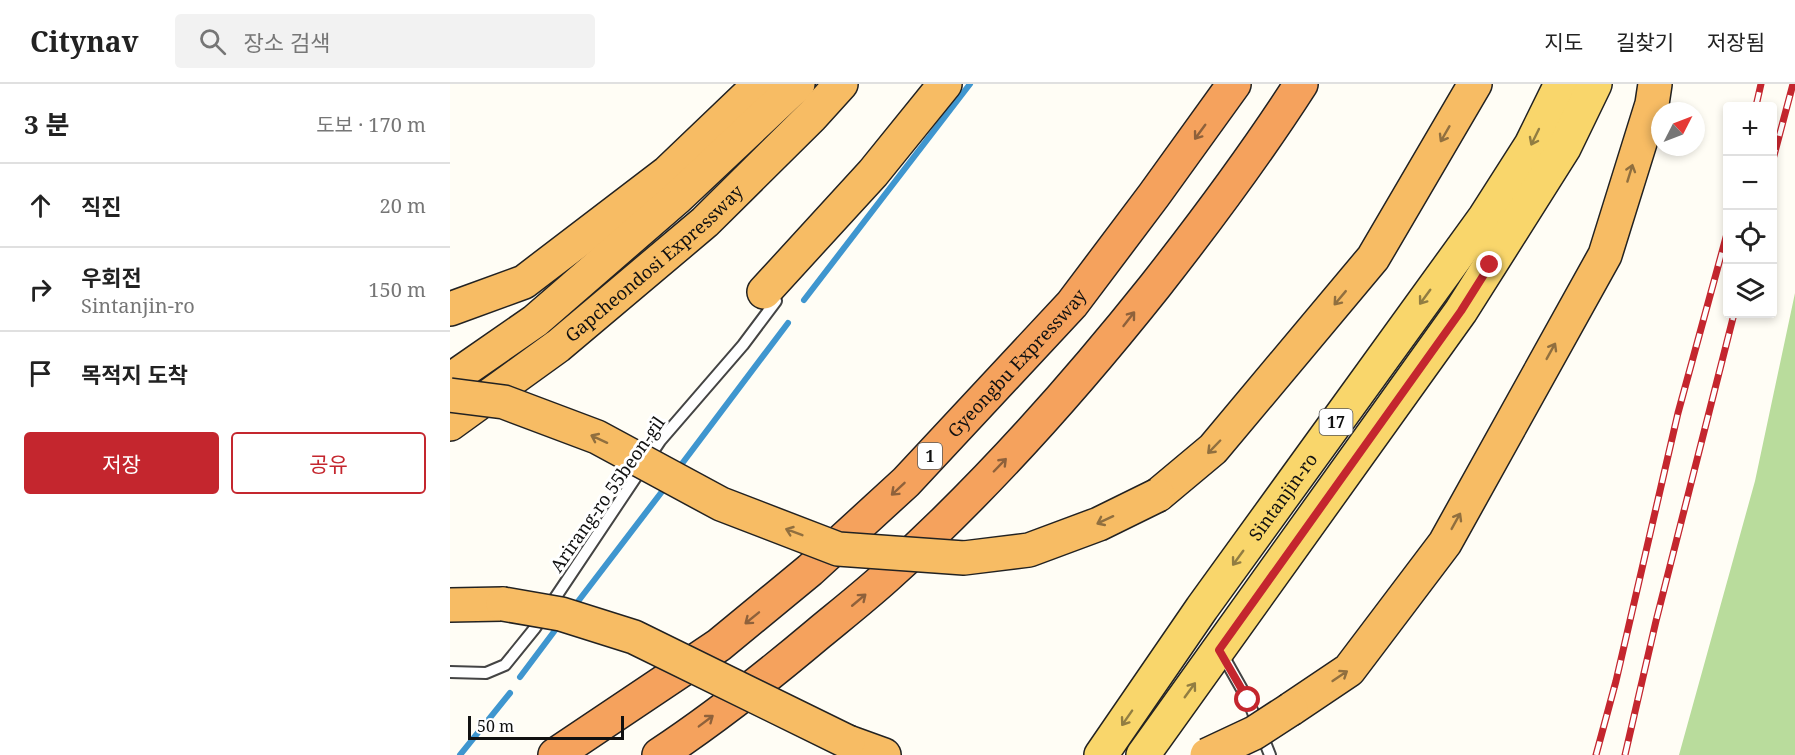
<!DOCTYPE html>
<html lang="ko">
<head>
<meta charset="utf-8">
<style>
  body { margin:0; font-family:"Noto Serif","Noto Sans KR",serif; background:#f2f2f2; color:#222 }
  .controls { position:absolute; right:18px; top:18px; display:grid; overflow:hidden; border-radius:6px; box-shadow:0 3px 9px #0003 }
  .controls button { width:54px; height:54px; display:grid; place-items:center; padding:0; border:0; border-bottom:2px solid #e0e0e0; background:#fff; color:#222; font:30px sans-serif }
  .compass { position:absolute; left:1201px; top:18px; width:54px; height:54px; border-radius:50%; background:#fff; box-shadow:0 3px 9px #0003; rotate:48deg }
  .scale { position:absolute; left:18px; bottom:15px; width:156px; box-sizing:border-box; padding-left:6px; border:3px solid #111; border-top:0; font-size:16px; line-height:21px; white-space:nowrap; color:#111; -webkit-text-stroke:4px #fff; paint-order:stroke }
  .stop { position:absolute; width:18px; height:18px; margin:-14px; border:4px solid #c4262e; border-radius:50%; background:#fff }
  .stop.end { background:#c4262e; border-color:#fff; box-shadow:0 2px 6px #0008 }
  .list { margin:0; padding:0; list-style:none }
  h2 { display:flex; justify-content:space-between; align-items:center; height:78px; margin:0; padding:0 24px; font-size:26px }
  h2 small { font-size:20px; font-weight:400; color:#767676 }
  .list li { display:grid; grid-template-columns:39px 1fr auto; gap:18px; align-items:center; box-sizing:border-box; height:84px; padding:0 24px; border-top:2px solid #e0e0e0 }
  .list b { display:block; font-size:22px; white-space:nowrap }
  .list p { margin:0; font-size:20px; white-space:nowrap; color:#767676 }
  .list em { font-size:20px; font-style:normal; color:#767676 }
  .actions { display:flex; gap:12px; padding:18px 24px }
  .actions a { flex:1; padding:14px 0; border:2px solid #c4262e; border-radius:6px; text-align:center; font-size:21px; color:#c4262e }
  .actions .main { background:#c4262e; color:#fff }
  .icon { flex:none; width:33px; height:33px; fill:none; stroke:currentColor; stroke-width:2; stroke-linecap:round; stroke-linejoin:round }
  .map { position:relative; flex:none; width:1345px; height:671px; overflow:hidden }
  header { display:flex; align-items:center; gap:36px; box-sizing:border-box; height:84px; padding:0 30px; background:#fff; border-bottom:2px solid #e0e0e0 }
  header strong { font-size:28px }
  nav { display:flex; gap:33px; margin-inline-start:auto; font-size:21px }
  .search { width:420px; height:54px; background:#f2f2f2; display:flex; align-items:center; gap:15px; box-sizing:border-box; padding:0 21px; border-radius:6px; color:#767676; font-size:22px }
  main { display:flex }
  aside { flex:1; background:#fff }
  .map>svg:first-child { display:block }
</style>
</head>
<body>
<header>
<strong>Citynav</strong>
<div class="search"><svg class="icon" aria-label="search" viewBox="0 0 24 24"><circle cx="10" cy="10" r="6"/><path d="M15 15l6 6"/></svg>장소 검색</div>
<nav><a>지도</a><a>길찾기</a><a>저장됨</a></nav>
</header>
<main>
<aside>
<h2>3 분<small>도보 · 170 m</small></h2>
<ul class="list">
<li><svg class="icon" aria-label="ahead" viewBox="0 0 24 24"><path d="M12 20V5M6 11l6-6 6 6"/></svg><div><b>직진</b></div><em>20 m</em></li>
<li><svg class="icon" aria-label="right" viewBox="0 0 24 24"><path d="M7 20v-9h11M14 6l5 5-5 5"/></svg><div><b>우회전</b><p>Sintanjin-ro</p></div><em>150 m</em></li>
<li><svg class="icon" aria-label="arrive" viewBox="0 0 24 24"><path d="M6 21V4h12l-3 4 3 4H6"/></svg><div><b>목적지 도착</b></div></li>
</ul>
<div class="actions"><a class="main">저장</a><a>공유</a></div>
</aside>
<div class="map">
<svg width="1345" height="671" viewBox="0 0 1345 671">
  <rect width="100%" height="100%" fill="#fffdf5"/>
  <!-- forest -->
  <polygon fill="#b9dc9c" points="1345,209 1345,671 1229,671 1305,397"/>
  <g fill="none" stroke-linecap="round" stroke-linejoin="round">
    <!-- stream -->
    <g stroke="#3f96cf" stroke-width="6">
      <polyline points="354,216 520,0"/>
      <polyline points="228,385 338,239"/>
      <polyline points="123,524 217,401"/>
      <polyline points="70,593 109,541"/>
      <polyline points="10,671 60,609"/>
    </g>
    <!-- service casing -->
    <g stroke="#444" stroke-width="14">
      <g id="service">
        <polyline points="771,568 798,616 820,671"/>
        <polyline points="0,588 36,589 55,581 85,544 210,357 293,261 326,217"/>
      </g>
    </g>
    <!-- primary casing -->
    <g stroke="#222" stroke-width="36">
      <g id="primary">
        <path id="s1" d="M651,671l101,-147 283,-391 46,-72 30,-61"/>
        <polyline points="693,671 1011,227 1114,64 1145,0"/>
      </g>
    </g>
    <!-- trunk casing -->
    <g stroke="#222" stroke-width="36">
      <g id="trunk">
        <polyline points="314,208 423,89 495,0"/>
        <polyline points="0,225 74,198 218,88 310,0"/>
        <polyline points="0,296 85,237 228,113 348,0"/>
        <path id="s2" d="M0,340l108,-78 147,-124 107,-106 29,-32"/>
        <polyline points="708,411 763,365 923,174 1025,0"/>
        <polyline points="0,521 53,520"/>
        <polyline points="841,625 899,586 995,459 1155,171 1202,20 1205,0"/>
        <polyline points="398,658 434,671"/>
      </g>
    </g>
    <!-- motorway casing -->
    <g stroke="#222" stroke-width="36">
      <g id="motorway">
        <path id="s3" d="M105,671l164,-110 91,-75 96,-88 166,-178 82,-109 80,-111"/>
        <path d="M209,671c56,-37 109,-79 160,-122 23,-19 47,-38 69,-58 98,-88 185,-186 267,-289 51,-65 101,-132 146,-202"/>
      </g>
    </g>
    <!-- service -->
    <use href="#service" stroke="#fff" stroke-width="10"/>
    <!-- primary -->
    <use href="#primary" stroke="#f9d66b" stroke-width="33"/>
    <!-- trunk -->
    <use href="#trunk" stroke="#f7bc64" stroke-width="33"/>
    <!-- motorway -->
    <use href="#motorway" stroke="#f5a25d" stroke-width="33"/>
    <!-- rail casing -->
    <g stroke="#c4262e" stroke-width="7">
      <g id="rail">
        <polyline points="1306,22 1311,0"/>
        <polyline points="1322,79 1343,0"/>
        <polyline points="1146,671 1166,597 1228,329 1278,146"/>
        <polyline points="1175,671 1206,537 1284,230"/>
      </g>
    </g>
    <!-- rail -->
    <use href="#rail" stroke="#fff" stroke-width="4.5" stroke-dasharray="14" stroke-linecap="butt"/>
    <!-- trunk-bridge casing -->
    <g stroke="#222" stroke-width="36" stroke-linecap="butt">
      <g id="trunk-bridge">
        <polyline points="0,311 54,318 147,353 271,420 388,465 514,474 579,466 649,440 708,411"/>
        <polyline points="53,520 111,530 184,553 398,658"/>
        <polyline points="757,671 804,649 841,625"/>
      </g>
    </g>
    <!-- trunk-bridge -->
    <use href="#trunk-bridge" stroke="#f7bc64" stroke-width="33"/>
  </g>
  <!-- one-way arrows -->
  <defs><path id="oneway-shaft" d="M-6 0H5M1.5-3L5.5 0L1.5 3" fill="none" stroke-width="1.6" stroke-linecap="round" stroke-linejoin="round" transform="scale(1.5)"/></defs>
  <g stroke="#8e613b">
    <use href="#oneway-shaft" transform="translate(750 48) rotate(126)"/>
    <use href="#oneway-shaft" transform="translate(679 235) rotate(-52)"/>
    <use href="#oneway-shaft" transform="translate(550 381) rotate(-46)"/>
    <use href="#oneway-shaft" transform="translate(448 405) rotate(137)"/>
    <use href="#oneway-shaft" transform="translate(409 516) rotate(-40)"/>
    <use href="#oneway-shaft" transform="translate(302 534) rotate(141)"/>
    <use href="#oneway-shaft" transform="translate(256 637) rotate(-37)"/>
  </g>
  <g stroke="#906f3f">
    <use href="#oneway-shaft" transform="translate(995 50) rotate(120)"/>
    <use href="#oneway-shaft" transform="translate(1180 89) rotate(-73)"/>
    <use href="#oneway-shaft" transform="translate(890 214) rotate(130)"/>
    <use href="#oneway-shaft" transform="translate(1101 267) rotate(-61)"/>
    <use href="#oneway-shaft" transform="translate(149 355) rotate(-155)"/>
    <use href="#oneway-shaft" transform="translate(764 363) rotate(134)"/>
    <use href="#oneway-shaft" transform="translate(655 436) rotate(155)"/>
    <use href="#oneway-shaft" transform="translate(1006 437) rotate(-61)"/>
    <use href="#oneway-shaft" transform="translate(344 448) rotate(-159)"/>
    <use href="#oneway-shaft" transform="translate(890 592) rotate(-34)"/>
  </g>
  <g stroke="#917d42">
    <use href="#oneway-shaft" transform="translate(1085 53) rotate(116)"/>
    <use href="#oneway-shaft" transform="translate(975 213) rotate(126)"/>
    <use href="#oneway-shaft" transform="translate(788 474) rotate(126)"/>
    <use href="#oneway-shaft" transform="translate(740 606) rotate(-54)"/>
    <use href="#oneway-shaft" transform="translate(677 634) rotate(125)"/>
  </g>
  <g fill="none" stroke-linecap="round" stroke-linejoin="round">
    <!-- route -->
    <polyline stroke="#c4262e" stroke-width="8" points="798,616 769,566 1011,227 1040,181"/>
  </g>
  <g text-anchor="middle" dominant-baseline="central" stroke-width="6" stroke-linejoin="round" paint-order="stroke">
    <!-- shield labels -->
    <g fill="#fff" stroke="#585858" stroke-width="1.5">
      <rect x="869.5" y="325" width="33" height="26" rx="4.5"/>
      <rect x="468" y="359" width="24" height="26" rx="4.5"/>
    </g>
    <g font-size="16" font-weight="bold" fill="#111">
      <text x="886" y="338">17</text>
      <text x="480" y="372">1</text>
    </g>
    <!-- street labels -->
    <g font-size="18" fill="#111" stroke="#fff">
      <text stroke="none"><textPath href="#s2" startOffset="260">Gapcheondosi Expressway</textPath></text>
      <text stroke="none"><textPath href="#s3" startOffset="608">Gyeongbu Expressway</textPath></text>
      <text transform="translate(157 410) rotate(-55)">Arirang-ro 55beon-gil</text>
      <text stroke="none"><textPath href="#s1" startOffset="316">Sintanjin-ro</textPath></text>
    </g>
  </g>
</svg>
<div class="controls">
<button>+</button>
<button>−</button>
<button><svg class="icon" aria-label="locate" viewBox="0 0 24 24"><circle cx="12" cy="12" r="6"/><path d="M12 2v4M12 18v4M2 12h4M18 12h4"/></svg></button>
<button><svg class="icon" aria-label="layers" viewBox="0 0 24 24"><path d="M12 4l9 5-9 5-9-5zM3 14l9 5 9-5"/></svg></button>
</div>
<svg class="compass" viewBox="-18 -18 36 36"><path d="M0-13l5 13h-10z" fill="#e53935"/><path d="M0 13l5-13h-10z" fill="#767676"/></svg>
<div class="scale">50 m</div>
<div class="stop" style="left:798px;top:616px"></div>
<div class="stop end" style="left:1040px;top:181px"></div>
</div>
</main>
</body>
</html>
